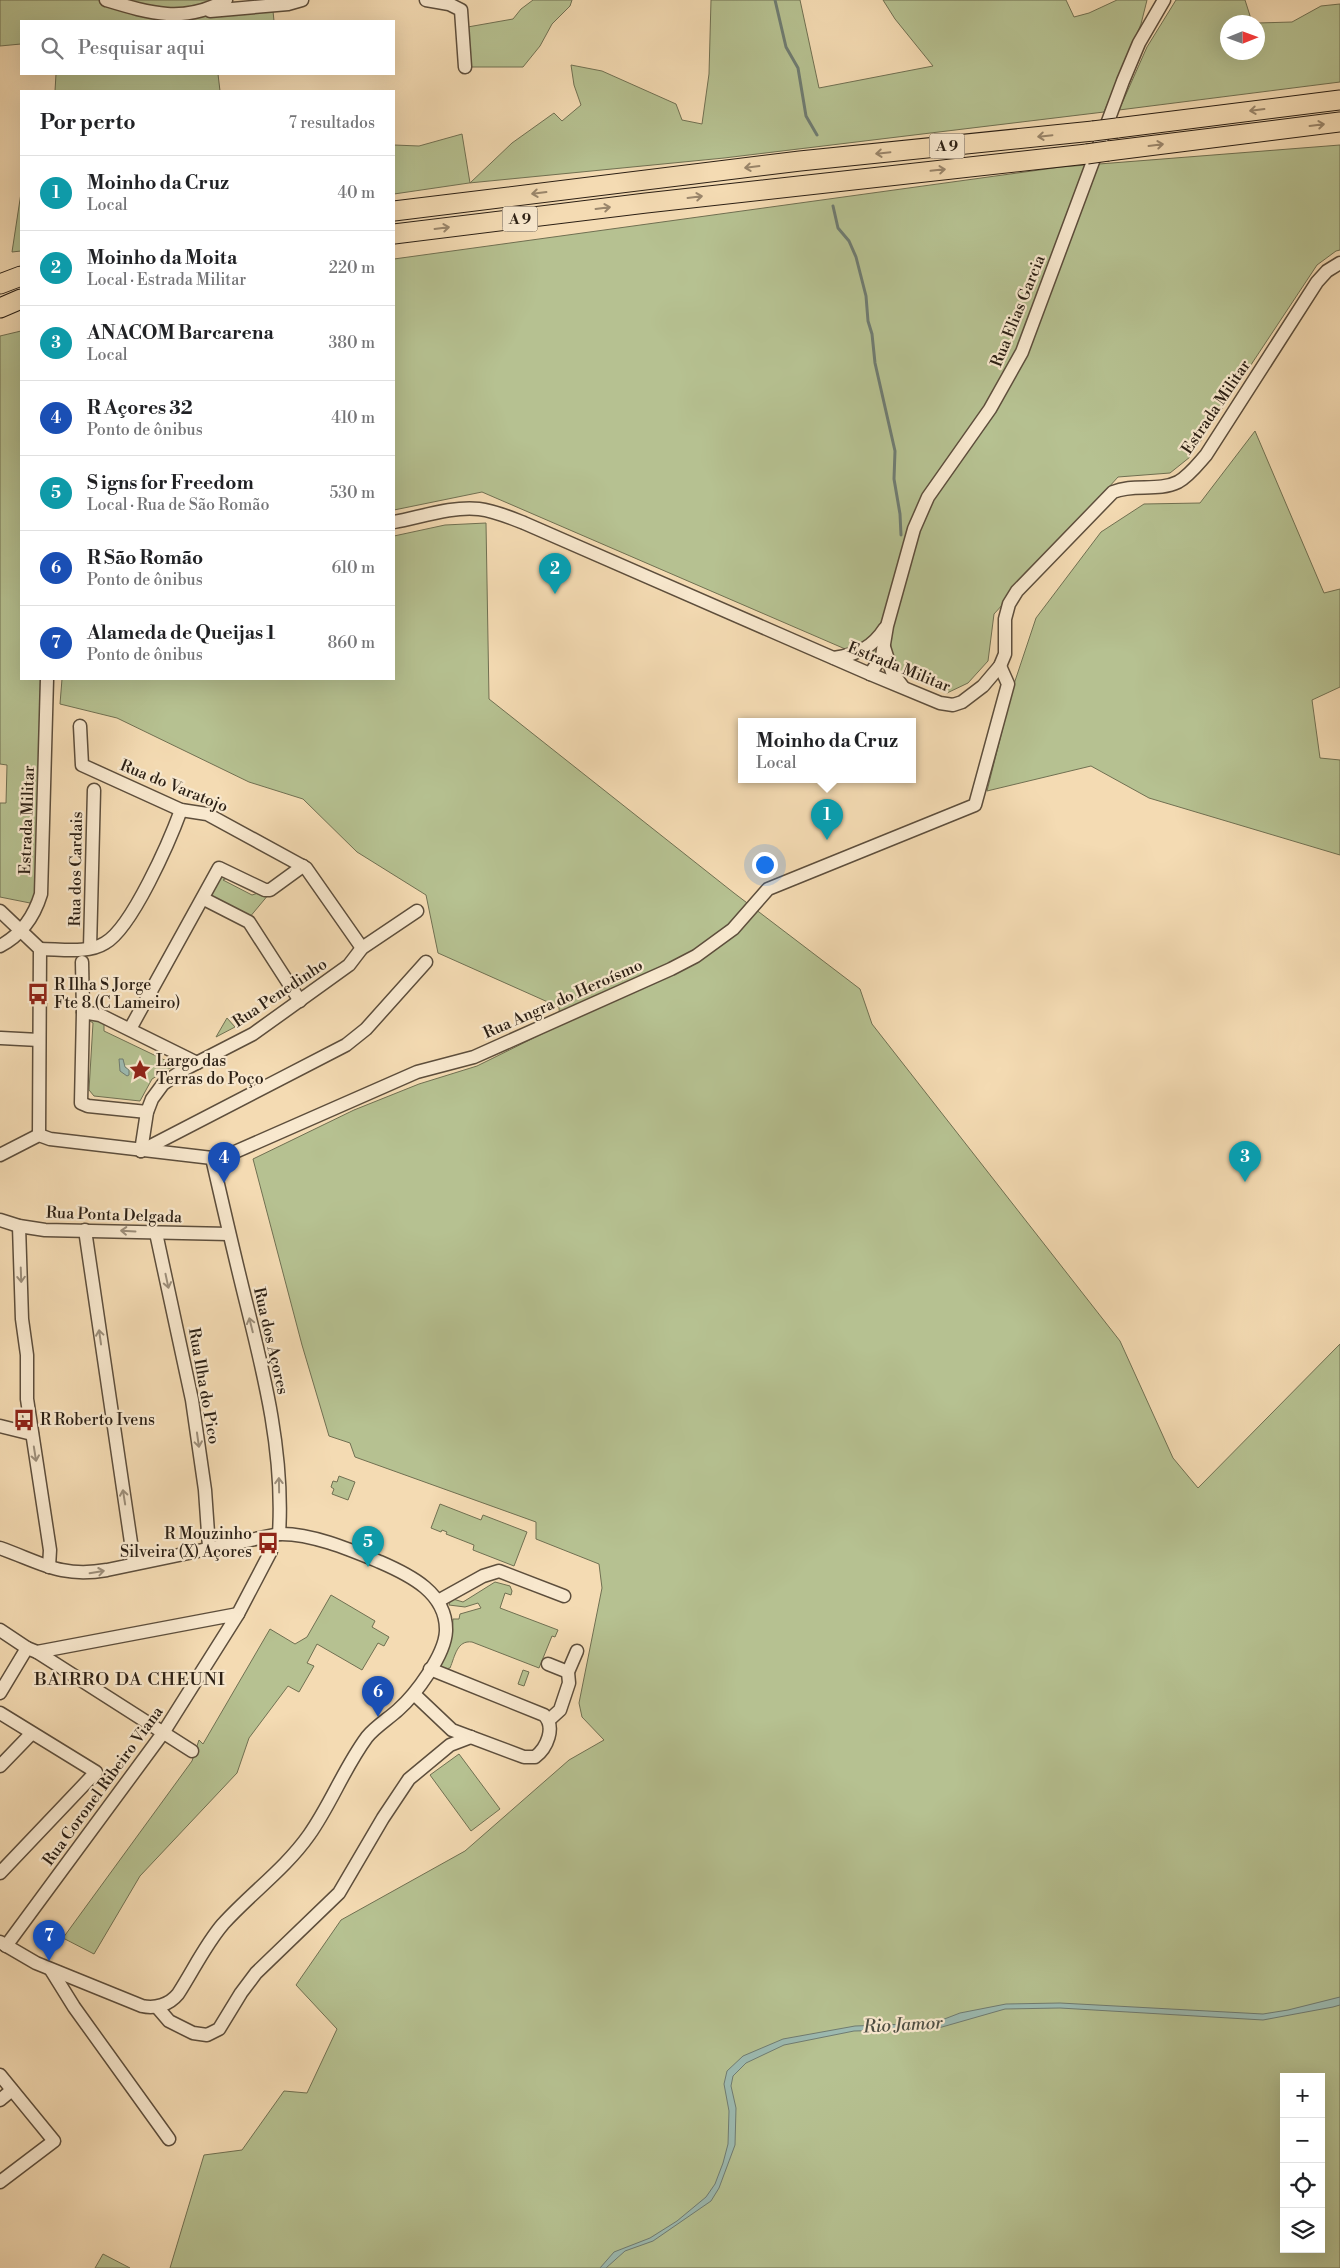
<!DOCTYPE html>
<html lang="pt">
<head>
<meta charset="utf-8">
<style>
  body { margin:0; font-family:"Libre Bodoni",serif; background:#f2f2f2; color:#202124 }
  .controls { position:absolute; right:15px; bottom:15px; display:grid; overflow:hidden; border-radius:0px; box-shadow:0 5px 20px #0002 }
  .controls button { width:45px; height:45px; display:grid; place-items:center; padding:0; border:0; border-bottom:1px solid #e0e0e0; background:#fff; color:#202124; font:25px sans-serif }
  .compass { position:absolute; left:1220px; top:15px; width:45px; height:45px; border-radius:50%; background:#fff; box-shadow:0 5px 20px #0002; rotate:89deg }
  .you { position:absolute; left:764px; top:864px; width:18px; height:18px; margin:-12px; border:4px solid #fff; border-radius:50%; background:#1a73e8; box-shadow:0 0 0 8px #1a73e833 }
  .badge { display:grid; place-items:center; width:32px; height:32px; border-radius:50%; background:#db2777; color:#fff; font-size:16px; font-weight:700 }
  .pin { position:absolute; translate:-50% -41px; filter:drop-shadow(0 1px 2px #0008) }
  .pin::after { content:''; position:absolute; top:26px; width:18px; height:15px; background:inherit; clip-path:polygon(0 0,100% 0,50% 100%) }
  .popup { position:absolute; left:738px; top:718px; width:178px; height:65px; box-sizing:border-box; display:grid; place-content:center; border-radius:0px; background:#fff; filter:drop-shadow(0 1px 4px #0005); font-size:16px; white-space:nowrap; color:#757577 }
  .popup b { font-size:19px; color:#202124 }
  .popup::after { content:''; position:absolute; left:50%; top:100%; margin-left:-10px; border:10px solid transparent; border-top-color:#fff }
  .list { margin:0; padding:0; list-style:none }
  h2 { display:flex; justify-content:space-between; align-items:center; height:65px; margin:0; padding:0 20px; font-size:21px }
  h2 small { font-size:16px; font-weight:400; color:#757577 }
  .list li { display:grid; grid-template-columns:32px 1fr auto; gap:15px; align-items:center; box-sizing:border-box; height:75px; padding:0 20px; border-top:1px solid #e0e0e0 }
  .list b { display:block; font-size:19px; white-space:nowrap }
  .list p { margin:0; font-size:16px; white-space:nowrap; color:#757577 }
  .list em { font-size:16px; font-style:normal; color:#757577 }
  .icon { flex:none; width:28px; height:28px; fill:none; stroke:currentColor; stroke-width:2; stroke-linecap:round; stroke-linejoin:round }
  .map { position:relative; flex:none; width:1340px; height:2268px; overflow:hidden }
  .search { position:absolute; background:#fff; box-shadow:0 5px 20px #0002; left:20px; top:20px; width:375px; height:55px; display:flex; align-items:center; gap:12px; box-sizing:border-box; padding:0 18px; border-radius:0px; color:#757577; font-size:19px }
  .panel { position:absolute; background:#fff; box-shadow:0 5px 20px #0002; left:20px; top:90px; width:375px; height:590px; border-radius:0px }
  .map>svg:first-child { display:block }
</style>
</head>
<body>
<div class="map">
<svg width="1340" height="2268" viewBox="0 0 1340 2268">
  <rect width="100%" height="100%" fill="#f4dbb3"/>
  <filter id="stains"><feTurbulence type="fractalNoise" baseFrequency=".004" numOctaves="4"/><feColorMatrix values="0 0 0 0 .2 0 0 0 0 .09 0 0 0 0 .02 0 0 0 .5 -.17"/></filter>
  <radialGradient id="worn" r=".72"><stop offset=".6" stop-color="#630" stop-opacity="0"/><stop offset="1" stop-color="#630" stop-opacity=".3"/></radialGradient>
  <!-- green -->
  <g fill="#b6c191" stroke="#707052" fill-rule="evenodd">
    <polygon points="0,0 226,0 219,4 273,11 274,21 21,21 21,44 0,46"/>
    <polygon points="533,0 572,0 570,6 552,24 540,46 523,67 465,67 462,28 513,19 521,9"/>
    <polygon points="711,0 800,0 819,88 933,66 895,19 883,0 1066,0 1074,17 1089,13 1117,0 1147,0 1141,24 1104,112 724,158 469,183 394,194 394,145 419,146 462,134 470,183 512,143 554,113 562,121 581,105 574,85 571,65 602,71 676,104 682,120 702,124 709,74"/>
    <polygon points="1176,0 1245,0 1252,22 1228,22 1228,52 1258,52 1258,23 1292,22 1321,6 1340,4 1340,82 1119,110 1147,47"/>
    <polygon points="56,74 218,74 220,91 55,91"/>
    <polygon points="1340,145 1340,250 1336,251 1317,265 1190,457 1170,473 1118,477 994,614 988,661 968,683 947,693 482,492 394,510 394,259 1061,167"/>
    <polygon points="21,193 21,251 12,252"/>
    <polygon points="21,331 21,679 42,679 35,904 0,897 0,803 6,803 7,765 0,764 0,336"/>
    <polygon points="1255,431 1324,593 1340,589 1340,687 1312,700 1320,758 1340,760 1340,855 1149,798 1091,766 987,791 1013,687 1036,618 1101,532 1144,504 1200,503"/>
    <path d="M486,523l3,176 245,194 126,96 12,35 248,317 53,117 25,30 142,-144v924h-1170l34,-113 38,-5 42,-59 23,2 30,-64 -41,-44 45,-65 124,-69 104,-91 35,-20 -22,-23 -3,-14 23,-115 -3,-24 -63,-25v-17l-181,-65 -5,-14 -21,-7 -27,-91 -49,-186 101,-49 65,-26 58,-18 83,-41 -1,-18 -121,-54 -12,-58 -69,-43 -54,-53 -54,-17 -132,-64 -57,-14 2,-25h332v-143l51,-11zM1284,2077h37v172h-37z"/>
    <polygon points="220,875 229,877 223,880 252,895 261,892 269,894 249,918 210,896"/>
    <polygon points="94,1017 104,1021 104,1031 175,1065 152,1079 140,1101 94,1096 89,1090 93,1023 90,1021"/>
    <polygon points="227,1018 235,1027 216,1037"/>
    <polygon points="339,1476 355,1482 348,1500 332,1494 334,1489 331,1487 333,1481 337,1482"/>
    <polygon points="440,1504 481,1520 483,1515 527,1532 514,1566 473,1550 474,1545 446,1534 447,1532 442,1530 441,1532 431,1528"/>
    <path d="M495,1582l15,4 2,5 -1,4 -6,-2 -5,15 58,22 -3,7 -3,-1 -13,32 -67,-26c-15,-2 -17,14 -22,26l-5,1 -4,-4 11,-30 1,-16h6l1,-5 21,-6 -3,-5 -13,4 -16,-2 1,-4 3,-2 10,3z"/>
    <polygon points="331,1595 375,1621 372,1627 389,1637 384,1646 378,1643 362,1670 317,1644 307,1663 314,1666 299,1692 288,1686 249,1738 237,1773 140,1876 94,1954 63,1938 192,1761 199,1740 203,1744 270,1629 295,1644 307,1637"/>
    <polygon points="523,1670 529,1672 524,1686 518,1684"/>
    <polygon points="459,1754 500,1809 471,1831 430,1775"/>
    <polygon points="103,2254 130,2268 95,2268"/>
  </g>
  <!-- water -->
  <g fill="#9cbab1" stroke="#6f7c72">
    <polygon points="119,1059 123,1059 125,1067 129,1070 129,1075 127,1076 120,1071"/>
    <polygon points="1340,1997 1340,2005 1333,2007 1263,2020 1060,2008 1005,2009 935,2029 854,2031 784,2045 746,2063 733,2076 731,2086 736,2108 735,2145 719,2188 711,2201 653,2241 625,2251 606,2268 600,2268 614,2252 650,2238 677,2221 706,2197 715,2184 723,2163 728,2144 729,2111 724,2084 727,2071 743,2056 783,2039 855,2026 934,2023 960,2013 1006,2004 1060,2003 1263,2014 1288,2010"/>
  </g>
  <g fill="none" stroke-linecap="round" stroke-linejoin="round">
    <!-- stream -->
    <g stroke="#6f7c72" stroke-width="3">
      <polyline points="775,0 786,47 798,68 806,116 817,135"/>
      <polyline points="833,206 838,228 849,241 856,257 866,296 868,321 872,334 875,363 895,451 894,479 900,514 901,535"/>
    </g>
    <!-- minor casing -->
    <g stroke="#5d4e3c" stroke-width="15">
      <g id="minor">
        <path d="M106,0c43,13 78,24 120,0"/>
        <polyline points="426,0 449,4 461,10 465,67"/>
        <polyline points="210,11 288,4 302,0"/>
        <path d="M394,522c27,-5 58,-16 85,-13 16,2 30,8 45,14l346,151 70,29 13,2 9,-3 21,-16 17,-20 5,-12v-35l4,-15 8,-13 96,-99c20,-9 45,0 65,-10 11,-6 20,-18 28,-27l111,-173 10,-11 13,-8"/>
        <polyline points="884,647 892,672 903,687"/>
        <path d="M834,658c24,-4 38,-10 51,-30"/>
        <polyline points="870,674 882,656 887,626 914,529 928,497 990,409 1022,352 1123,81 1139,43 1164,0"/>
        <polyline points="80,726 82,765 181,810 207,814 306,868 362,948"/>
        <polyline points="204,899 249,922 300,1001"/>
        <polyline points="0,911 40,949 39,1135"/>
        <path d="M0,946c21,-11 34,-29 41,-52l6,-215"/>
        <polyline points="90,948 94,790"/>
        <path d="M40,949c20,0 48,5 65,-6 27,-15 65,-103 76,-133"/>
        <polyline points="82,962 83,1012"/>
        <polyline points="130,1029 219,868 265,890 270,890 303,866"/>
        <polyline points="1,1038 39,1040"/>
        <polyline points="147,1112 88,1106 81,1103 83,1012 100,1015 197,1063"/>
        <polyline points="141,1151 147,1112 152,1099 163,1084 183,1070 253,1034 349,965 362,948 417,911"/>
        <polyline points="141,1151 346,1045 366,1029 426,962"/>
        <polyline points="0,1155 39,1135 50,1139 212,1158 228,1155 417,1072 474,1057 671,969 696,956 733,929 768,889 975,805 1008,684 1000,666"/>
        <path d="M212,1158c11,48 22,96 34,144 19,76 38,153 33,232"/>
        <polyline points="0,1220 19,1226 45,1230 229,1234"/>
        <polyline points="19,1226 22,1319 27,1355 27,1399 50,1550 49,1567"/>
        <polyline points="85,1230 134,1563"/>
        <polyline points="156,1233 192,1400 205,1490 209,1547"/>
        <polyline points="0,1426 32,1434"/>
        <path d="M0,1548c42,15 61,30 107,22l172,-36c32,-1 72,16 101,28 30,13 67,31 66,69 -1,24 -30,63 -48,79 -10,9 -23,17 -31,27 -23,31 -36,67 -58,98 -24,34 -58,58 -86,89 -18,21 -30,47 -45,70 -9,11 -23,15 -36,12l-106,-43 -36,-21"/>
        <polyline points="438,1601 483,1576 499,1571 564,1596"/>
        <polyline points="238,1614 271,1551"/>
        <polyline points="0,1630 27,1648"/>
        <polyline points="37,1652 192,1751"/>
        <polyline points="548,1664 568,1672"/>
        <polyline points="0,1693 27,1648 37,1652 238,1614 163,1733 6,1946"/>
        <path d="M414,1694l38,36 72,27h11c12,-9 21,-30 9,-42l-114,-46"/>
        <polyline points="0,1713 96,1772 0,1873"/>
        <polyline points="549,1720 560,1710 569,1683 568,1672 577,1651"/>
        <polyline points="0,1766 31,1734"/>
        <polyline points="51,1970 74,2007 169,2139"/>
        <polyline points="157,2007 169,2021 193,2033 207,2035 219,2029 241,1993 256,1973 339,1893 383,1818 409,1779 450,1745 471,1737"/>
        <polyline points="0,2075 54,2141 0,2182"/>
        <polyline points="0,2100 12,2090"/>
      </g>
    </g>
    <!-- highway casing -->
    <g stroke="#2b1f14" stroke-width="21">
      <g id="highway">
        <polyline points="1117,128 1340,100"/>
        <polyline points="1108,151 1340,122"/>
        <polyline points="394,211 800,161 1093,131"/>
        <polyline points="394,234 646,203 1087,154"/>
        <polyline points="0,284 21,276"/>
        <polyline points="0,308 21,299"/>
      </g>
    </g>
    <!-- minor -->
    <use href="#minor" stroke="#f8e8ce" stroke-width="12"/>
    <!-- highway -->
    <use href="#highway" stroke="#f4dbb3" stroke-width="19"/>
    <!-- highway-bridge casing -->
    <g stroke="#2b1f14" stroke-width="21" stroke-linecap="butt">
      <g id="highway-bridge">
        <polyline points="1093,131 1117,128"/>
        <polyline points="1087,154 1108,151"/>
      </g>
    </g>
    <!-- highway-bridge -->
    <use href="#highway-bridge" stroke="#f4dbb3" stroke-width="19"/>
  </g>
  <!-- one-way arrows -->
  <defs><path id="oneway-shaft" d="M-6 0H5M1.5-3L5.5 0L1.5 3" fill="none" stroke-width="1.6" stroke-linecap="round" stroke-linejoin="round" transform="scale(1.25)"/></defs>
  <g stroke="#9a866b">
    <use href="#oneway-shaft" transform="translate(1257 110) rotate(173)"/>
    <use href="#oneway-shaft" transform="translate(1317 125) rotate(-7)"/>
    <use href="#oneway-shaft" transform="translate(1045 136) rotate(174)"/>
    <use href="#oneway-shaft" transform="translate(1156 145) rotate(-7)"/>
    <use href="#oneway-shaft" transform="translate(883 153) rotate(174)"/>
    <use href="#oneway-shaft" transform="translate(752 167) rotate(173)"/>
    <use href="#oneway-shaft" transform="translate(938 170) rotate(-6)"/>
    <use href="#oneway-shaft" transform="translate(539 193) rotate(173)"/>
    <use href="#oneway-shaft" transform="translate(695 197) rotate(-7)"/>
    <use href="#oneway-shaft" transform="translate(603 208) rotate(-7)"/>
    <use href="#oneway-shaft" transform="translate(442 228) rotate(-7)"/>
  </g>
  <g stroke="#9c8e7a">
    <use href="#oneway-shaft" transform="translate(128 1231) rotate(-177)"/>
    <use href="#oneway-shaft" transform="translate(21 1275) rotate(88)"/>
    <use href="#oneway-shaft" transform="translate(167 1281) rotate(78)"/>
    <use href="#oneway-shaft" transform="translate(251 1325) rotate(-104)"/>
    <use href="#oneway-shaft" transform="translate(100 1337) rotate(-98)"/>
    <use href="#oneway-shaft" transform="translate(198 1440) rotate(82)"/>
    <use href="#oneway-shaft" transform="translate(35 1454) rotate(81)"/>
    <use href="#oneway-shaft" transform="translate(279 1485) rotate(-91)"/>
    <use href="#oneway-shaft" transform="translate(124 1497) rotate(-99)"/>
    <use href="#oneway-shaft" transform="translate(97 1572) rotate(-9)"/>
  </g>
  <!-- icons -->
  <defs>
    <g id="bus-bare" transform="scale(1.725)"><path d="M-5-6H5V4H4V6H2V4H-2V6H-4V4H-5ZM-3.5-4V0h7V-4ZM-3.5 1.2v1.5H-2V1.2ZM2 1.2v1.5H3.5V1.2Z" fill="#8f2418" stroke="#f8e8ce" stroke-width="2.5" paint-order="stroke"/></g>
    <g id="sight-bare" transform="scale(1.725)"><path d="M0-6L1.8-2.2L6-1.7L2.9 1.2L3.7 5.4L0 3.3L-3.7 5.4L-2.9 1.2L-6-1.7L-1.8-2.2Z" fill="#8f2418" stroke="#f8e8ce" stroke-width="2.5" paint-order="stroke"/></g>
  </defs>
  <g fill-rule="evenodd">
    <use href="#bus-bare" x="38" y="994"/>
    <use href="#sight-bare" x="140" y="1070"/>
    <use href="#bus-bare" x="24" y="1420"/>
    <use href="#bus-bare" x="268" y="1543"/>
  </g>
  <g text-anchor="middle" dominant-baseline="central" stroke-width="4.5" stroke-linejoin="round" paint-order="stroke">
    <!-- shield labels -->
    <g fill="#f8e8ce" stroke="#685b4c" stroke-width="1">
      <rect x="929.5" y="133.5" width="35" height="25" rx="4"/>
      <rect x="502.5" y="206.5" width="35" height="25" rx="4"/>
    </g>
    <g font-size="15" font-weight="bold" fill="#2b1f14">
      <text x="947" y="146">A 9</text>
      <text x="520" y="219">A 9</text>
    </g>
    <!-- street labels -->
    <g font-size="16" fill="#2b1f14" stroke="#f8e8ce">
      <text transform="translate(1018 311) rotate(-68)">Rua Elias Garcia</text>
      <text transform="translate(1216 407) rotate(-56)">Estrada Militar</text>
      <text transform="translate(899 667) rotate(22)">Estrada Militar</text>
      <text transform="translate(174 786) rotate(22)">Rua do Varatojo</text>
      <text transform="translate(27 820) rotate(-88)">Estrada Militar</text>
      <text transform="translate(76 869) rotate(-89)">Rua dos Cardais</text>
      <text transform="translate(280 993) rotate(-34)">Rua Penedinho</text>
      <text transform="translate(563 999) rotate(-24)">Rua Angra do Heroísmo</text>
      <text transform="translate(114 1215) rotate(2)">Rua Ponta Delgada</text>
      <text transform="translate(271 1341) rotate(77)">Rua dos Açores</text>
      <text transform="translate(204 1386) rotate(80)">Rua Ilha do Pico</text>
      <text transform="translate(103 1786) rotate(-54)">Rua Coronel Ribeiro Viana</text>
    </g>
    <!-- poi labels -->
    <g font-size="16" fill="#2b1f14" stroke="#f8e8ce" text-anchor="start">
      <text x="54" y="985">R Ilha S Jorge<tspan x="54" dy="18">Fte 8 (C Lameiro)</tspan></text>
      <text x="156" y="1061">Largo das<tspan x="156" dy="18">Terras do Poço</tspan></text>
      <text x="40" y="1420">R Roberto Ivens</text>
      <text x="252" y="1534" text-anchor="end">R Mouzinho<tspan x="252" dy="18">Silveira (X) Açores</tspan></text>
    </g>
    <!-- neighbourhood labels -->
    <g font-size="18" letter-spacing="1" fill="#2b1f14" stroke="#f8e8ce">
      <text x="130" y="1679">BAIRRO DA CHEUNI</text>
    </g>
    <!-- water labels -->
    <g font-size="18" font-style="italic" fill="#4d4e43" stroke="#f8e8ce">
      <text transform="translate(903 2025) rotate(-3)">Rio Jamor</text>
    </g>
  </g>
  <rect width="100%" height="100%" filter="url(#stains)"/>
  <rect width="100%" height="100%" fill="url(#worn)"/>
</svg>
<div class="controls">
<button>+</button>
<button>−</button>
<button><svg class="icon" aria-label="locate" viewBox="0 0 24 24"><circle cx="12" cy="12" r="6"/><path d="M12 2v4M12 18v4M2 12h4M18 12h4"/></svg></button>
<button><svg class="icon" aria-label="layers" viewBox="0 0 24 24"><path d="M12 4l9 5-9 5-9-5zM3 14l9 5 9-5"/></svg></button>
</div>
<svg class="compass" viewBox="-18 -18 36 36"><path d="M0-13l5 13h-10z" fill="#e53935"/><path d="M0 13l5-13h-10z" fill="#757577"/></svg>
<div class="you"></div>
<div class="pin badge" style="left:827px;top:840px;background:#0f9aa8">1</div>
<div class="popup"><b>Moinho da Cruz</b>Local</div>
<div class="pin badge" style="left:555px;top:594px;background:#0f9aa8">2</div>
<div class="pin badge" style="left:1245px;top:1182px;background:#0f9aa8">3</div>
<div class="pin badge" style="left:224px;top:1183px;background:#1a4fb4">4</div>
<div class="pin badge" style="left:368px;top:1567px;background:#0f9aa8">5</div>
<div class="pin badge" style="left:378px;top:1717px;background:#1a4fb4">6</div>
<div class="pin badge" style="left:49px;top:1961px;background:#1a4fb4">7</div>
<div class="search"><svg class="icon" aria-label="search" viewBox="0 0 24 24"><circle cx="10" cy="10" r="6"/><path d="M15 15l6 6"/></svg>Pesquisar aqui</div>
<section class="panel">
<h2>Por perto<small>7 resultados</small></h2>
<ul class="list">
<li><span class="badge" style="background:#0f9aa8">1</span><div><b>Moinho da Cruz</b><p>Local</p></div><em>40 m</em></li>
<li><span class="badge" style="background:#0f9aa8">2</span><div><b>Moinho da Moita</b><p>Local · Estrada Militar</p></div><em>220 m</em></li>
<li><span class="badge" style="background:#0f9aa8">3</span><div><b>ANACOM Barcarena</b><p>Local</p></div><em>380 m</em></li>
<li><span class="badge" style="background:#1a4fb4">4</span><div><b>R Açores 32</b><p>Ponto de ônibus</p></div><em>410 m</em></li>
<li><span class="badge" style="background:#0f9aa8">5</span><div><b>S igns for Freedom</b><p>Local · Rua de São Romão</p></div><em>530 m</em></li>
<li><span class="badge" style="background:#1a4fb4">6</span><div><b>R São Romão</b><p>Ponto de ônibus</p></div><em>610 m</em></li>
<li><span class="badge" style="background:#1a4fb4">7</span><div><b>Alameda de Queijas 1</b><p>Ponto de ônibus</p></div><em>860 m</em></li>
</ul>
</section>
</div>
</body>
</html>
